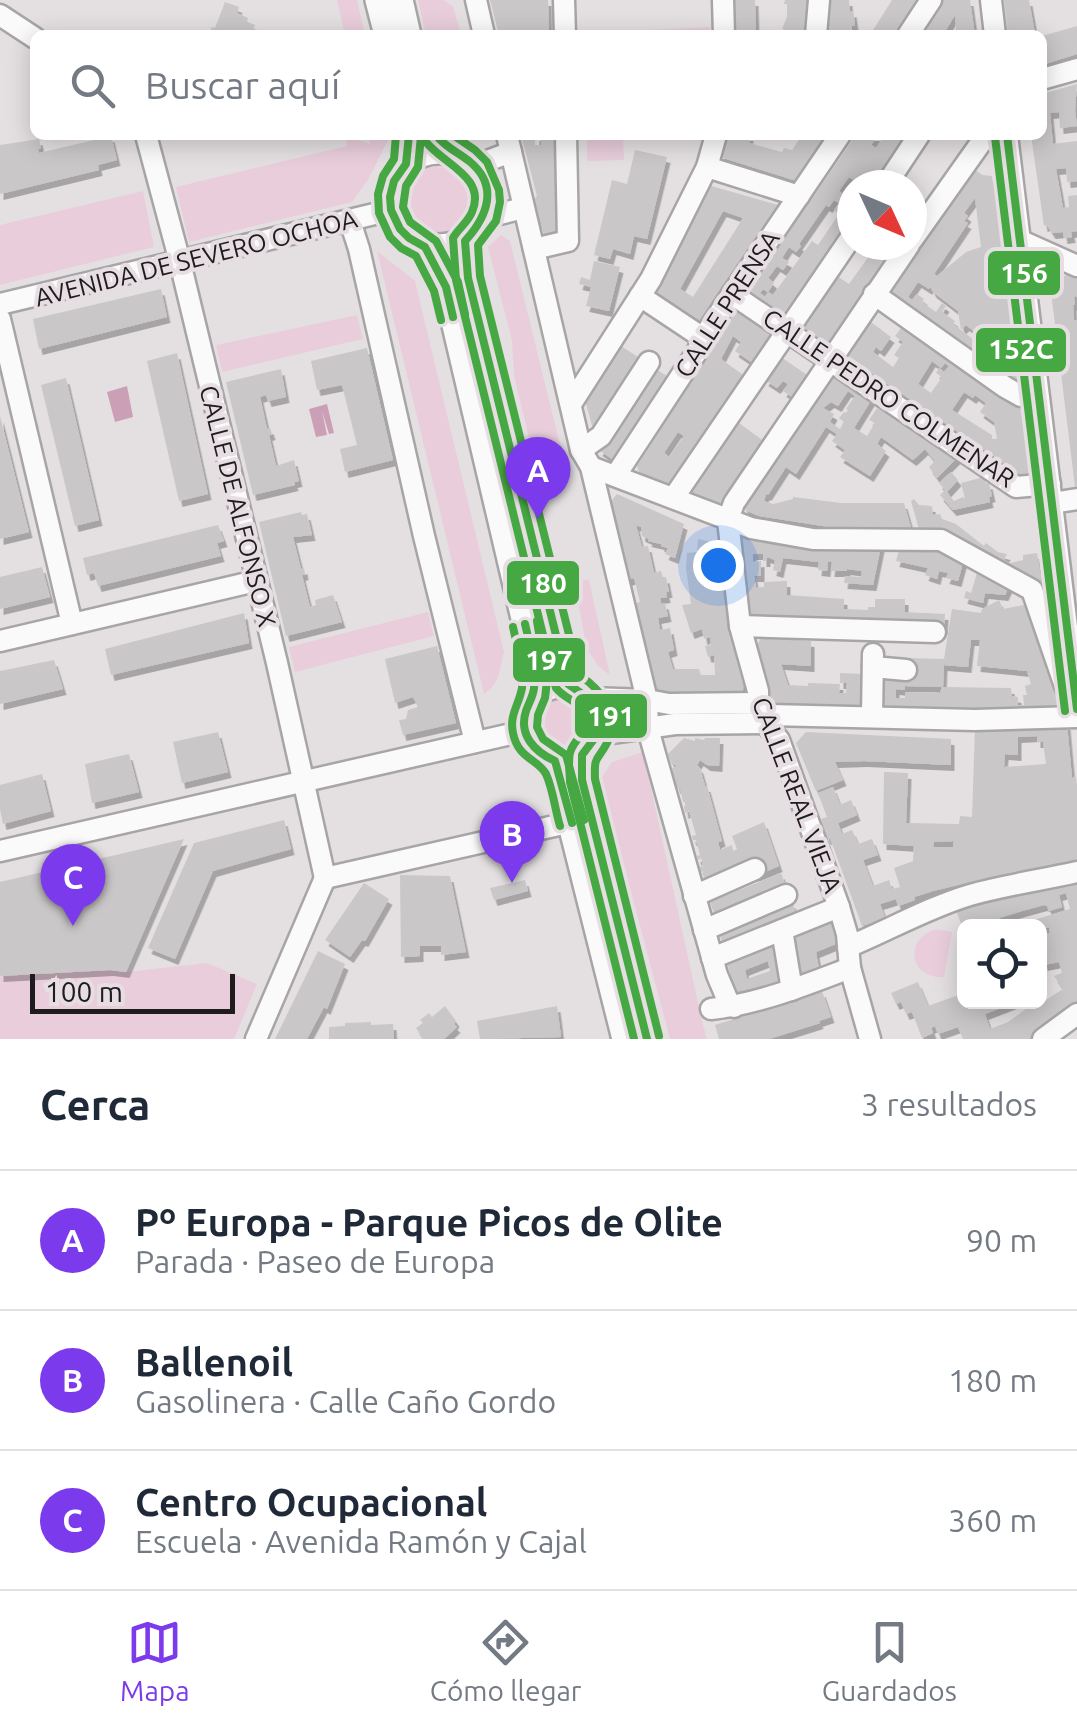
<!DOCTYPE html>
<html lang="es">
<head>
<meta charset="utf-8">
<style>
  body { margin:0; font-family:Ubuntu,sans-serif; background:#f6f6f7; color:#1f2937 }
  .controls { position:absolute; right:30px; bottom:30px; display:grid; overflow:hidden; border-radius:15px; box-shadow:0 5px 25px #0003 }
  .controls button { width:90px; height:90px; display:grid; place-items:center; padding:0; border:0; border-bottom:2px solid #e0e1e3; background:#fff; color:#1f2937; font:50px sans-serif }
  .compass { position:absolute; left:837px; top:170px; width:90px; height:90px; border-radius:50%; background:#fff; box-shadow:0 5px 25px #0003; rotate:134deg }
  .scale { position:absolute; left:30px; bottom:25px; width:205px; box-sizing:border-box; padding-left:10px; border:5px solid #1f1c1d; border-top:0; font-size:28px; line-height:35px; white-space:nowrap; color:#1f1c1d; -webkit-text-stroke:8px #e6dee2; paint-order:stroke }
  .you { position:absolute; left:718px; top:565px; width:35px; height:35px; margin:-25px; border:8px solid #fff; border-radius:50%; background:#1a73e8; box-shadow:0 0 0 15px #1a73e833 }
  .badge { display:grid; place-items:center; width:65px; height:65px; border-radius:50%; background:#7c3aed; color:#fff; font-size:32px; font-weight:700 }
  .pin { position:absolute; translate:-50% -82px; filter:drop-shadow(0 2px 5px #0008) }
  .pin::after { content:''; position:absolute; top:52px; width:35px; height:30px; background:inherit; clip-path:polygon(0 0,100% 0,50% 100%) }
  .list { margin:0; padding:0; list-style:none }
  h2 { display:flex; justify-content:space-between; align-items:center; height:130px; margin:0; padding:0 40px; font-size:42px }
  h2 small { font-size:32px; font-weight:400; color:#747a83 }
  .list li { display:grid; grid-template-columns:65px 1fr auto; gap:30px; align-items:center; box-sizing:border-box; height:140px; padding:0 40px; border-top:2px solid #e0e1e3 }
  .list b { display:block; font-size:38px; white-space:nowrap }
  .list p { margin:0; font-size:32px; white-space:nowrap; color:#747a83 }
  .list em { font-size:32px; font-style:normal; color:#747a83 }
  .icon { flex:none; width:55px; height:55px; fill:none; stroke:currentColor; stroke-width:2; stroke-linecap:round; stroke-linejoin:round }
  .map { position:relative; flex:none; width:1077px; height:1039px; overflow:hidden }
  .search { position:absolute; background:#fff; box-shadow:0 5px 25px #0003; left:30px; right:30px; top:30px; height:110px; display:flex; align-items:center; gap:25px; box-sizing:border-box; padding:0 35px; border-radius:15px; color:#747a83; font-size:38px }
  .sheet { height:550px; background:#fff }
  nav { display:flex; justify-content:space-around; align-items:center; box-sizing:border-box; height:140px; border-top:2px solid #e0e1e3; background:#fff; font-size:28px; color:#747a83 }
  nav a { display:grid; justify-items:center; gap:5px }
  nav .on { color:#7c3aed }
  .map>svg:first-child { display:block }
</style>
</head>
<body>
<div class="map">
<svg width="1077" height="1039" viewBox="0 0 1077 1039">
  <defs>
    <filter id="shadow"><feDropShadow dx="3.5" dy="6" stdDeviation="0" flood-color="#0004"/></filter>
  </defs>
  <rect width="100%" height="100%" fill="#e4e0e2"/>
  <!-- green -->
  <g fill="#e9cddb">
    <polygon points="337,0 357,0 365,35 345,35"/>
    <polygon points="418,0 443,0 453,6 461,35 426,35"/>
    <polygon points="710,27 710,35 649,35 649,30"/>
    <polygon points="368,135 390,136 368,180 352,202 189,242 176,187 347,146 346,136 370,144"/>
    <polygon points="587,135 623,135 624,160 587,161"/>
    <circle cx="437" cy="203" r="36"/>
    <polygon points="143,191 154,247 0,285 0,225"/>
    <polygon points="501,235 510,241 564,461 558,465 537,470 514,376 512,341 488,247"/>
    <path d="M377,251l38,30 89,371c-5,18 -3,31 -20,42z"/>
    <polygon points="357,315 363,339 222,372 216,345"/>
    <polygon points="589,580 610,675 598,666 587,649 574,581"/>
    <polygon points="428,612 434,636 295,672 289,647"/>
    <circle cx="559" cy="724" r="27"/>
    <polygon points="643,752 702,1021 707,1039 670,1039 601,778 612,762"/>
    <path d="M936,929l16,3 -8,45c-35,2 -41,-38 -8,-48z"/>
    <polygon points="207,963 257,984 234,1039 0,1039 0,976 110,970 126,972"/>
  </g>
  <!-- water -->
  <g fill="#cb9fb5">
    <polygon points="127,386 133,417 115,422 107,392"/>
    <polygon points="327,404 334,433 329,434 322,411 327,435 316,437 309,409"/>
  </g>
  <!-- building -->
  <g fill="#cac7c8" fill-rule="evenodd" filter="url(#shadow)">
    <polygon points="490,0 548,0 549,35 499,35"/>
    <polygon points="731,0 755,0 756,34 731,35"/>
    <polygon points="785,0 810,0 808,35 785,35 786,30 782,29 787,17 787,4 784,4"/>
    <polygon points="826,0 849,0 850,12 853,11 855,25 852,26 852,30 854,30 853,35 823,35"/>
    <polygon points="892,0 926,0 899,35 870,35"/>
    <polygon points="941,0 970,0 975,35 953,35 956,29 955,15 943,35 917,35"/>
    <polygon points="1004,0 1029,0 1035,34 1008,35"/>
    <polygon points="225,2 239,7 237,13 248,18 247,22 255,25 251,35 209,35 212,27 215,28"/>
    <polygon points="1077,26 1077,54 1042,65 1042,36"/>
    <polygon points="1077,84 1075,110 1077,126 1060,128 1059,112 1050,113 1053,144 1077,141 1077,181 1067,182 1066,168 1056,169 1063,208 1069,207 1068,196 1077,195 1077,231 1071,232 1072,237 1064,238 1063,232 1052,233 1047,225 1044,226 1031,135 1042,135 1042,94"/>
    <polygon points="521,135 531,135 531,140 535,140 535,145 541,145 541,140 536,140 536,135 553,135 557,234 552,236 551,233 545,235 544,228 541,229 534,199 537,196"/>
    <polygon points="726,135 750,135 749,143 782,152 784,148 792,150 802,135 833,135 800,182 720,157"/>
    <path d="M856,135h22l-7,10 5,3 9,-13h22l-35,50h-20v30l-4,5 4,3 -66,98 -44,-27 68,-98 3,1zM849,177l5,3 -10,15 -5,-4zM834,200l5,3 -5,7 5,4 -21,31 -6,-4 -39,54 -5,-3 -3,5 -5,-4 3,-4 5,3 6,-9 -6,-5 9,-12 6,4 6,-8 -7,-4 7,-11 7,5 5,-6 -2,-2 27,-39 3,2z"/>
    <polygon points="111,136 117,160 98,165 99,170 0,194 0,145 39,139 41,148 38,149 39,153"/>
    <polygon points="635,150 667,157 647,239 634,236 630,254 613,249 610,259 594,255 612,180 627,184"/>
    <path d="M974,169l8,6 10,1 26,204 -10,5 -124,-93 25,-35 3,2zM975,198l6,49 -15,5 -29,24 -3,-2 34,-51 -4,-2 4,-5 -4,-3zM918,282l11,7 1,-3 3,6 25,19 3,19 5,-5 33,26 1,7 -16,-14 -2,2 -29,-22 2,-3 -13,-9 4,-6 -4,-3 -6,9 -14,-10 2,-3 -7,-5 -5,6 -4,-3z"/>
    <path d="M708,185l70,20 -79,120 -48,-31zM723,211l20,7 -50,79 -13,-8z"/>
    <polygon points="877,245 898,245 863,294 865,295 827,351 798,331 837,276 849,284"/>
    <polygon points="594,261 620,267 609,311 586,306 591,287 579,284 581,277 590,280"/>
    <polygon points="1069,271 1077,274 1077,296 1074,297 1075,304 1073,305 1074,320 1077,320 1077,486 1075,487 1051,292"/>
    <polygon points="161,289 167,317 39,349 33,319"/>
    <path d="M734,306l44,28 -21,32 -22,-15 6,-9 -8,-6 -12,23 25,18 -72,104 -8,3 -27,-12 -2,-6 73,-114 -5,-3zM678,432l6,4 -15,21 -5,-4z"/>
    <path d="M867,319l24,18 -10,14 -5,-4 -3,5 20,15 6,-9 -5,-3 9,-13 -8,-6 9,-12 118,81 8,67 -8,4 -179,-122zM932,361l9,7 4,-5 4,3 -5,6 -5,-4 -3,5 6,4 -11,16 -13,-9zM964,392l9,6 2,-3 11,8 -6,9 14,10 3,17h-5v-4l-40,-25z"/>
    <polygon points="621,346 644,361 594,433 585,400"/>
    <polygon points="367,348 393,460 345,472 340,449 357,445 342,385 317,390 311,361"/>
    <polygon points="177,353 208,494 179,501 147,361"/>
    <polygon points="781,357 810,377 795,399 783,391 788,384 783,381 777,388 765,380"/>
    <polygon points="654,368 670,378 615,461 599,450"/>
    <polygon points="281,369 286,397 268,401 266,395 260,397 267,429 270,428 272,434 269,435 276,466 294,460 299,481 294,482 295,485 253,495 226,382"/>
    <path d="M832,370l41,27 -19,31 13,8 8,-13 -6,-3 8,-12 13,8 3,-4 8,5 -2,4 60,35 -22,22 -8,-11 6,-6 -10,-12 -12,11 -32,-23 -4,7 9,7 -16,25 -30,-19 5,-7 -13,-9 5,-7 -11,-7 -30,47 -10,-7 -18,28 -2,-1 -2,7 9,3 20,-5v-2l48,6h63l7,25 -43,3 -45,-5 -64,-10 -12,-5 -4,-6zM848,391l7,5 -9,13 2,1 -2,3 -2,-1 -5,6 5,4 -4,7 -10,-7 4,-8 -11,-6 8,-6 7,4z"/>
    <polygon points="66,378 99,520 75,526 41,385"/>
    <polygon points="0,416 29,532 0,539"/>
    <polygon points="739,423 765,442 721,508 689,495"/>
    <polygon points="951,472 958,480 947,492 954,501 963,497 965,499 961,483 984,477 986,484 989,483 992,496 989,497 990,502 953,510 940,495 945,490 939,483"/>
    <polygon points="617,494 684,524 675,558 665,554 668,548 661,546 661,544 648,541 649,539 642,536 641,527 636,525 642,547 648,546 654,573 661,571 663,578 666,577 669,592 666,592 667,597 660,598 661,604 665,603 668,616 658,618 660,630 670,628 674,650 668,652 673,669 699,669 701,675 715,675 714,655 708,657 705,646 711,645 710,637 704,639 702,629 691,633 682,605 691,604 686,568 687,553 697,552 698,539 721,544 724,600 726,599 728,620 731,620 733,641 736,641 744,664 743,690 740,693 736,695 664,696 649,682 630,605 640,602 634,578 625,581 607,506"/>
    <polygon points="914,499 919,505 932,506 933,515 940,514 942,519 956,524 984,546 986,543 998,552 1007,554 1004,560 1010,563 1023,560 1023,555 1037,553 1042,586 1034,589 920,533 911,501"/>
    <polygon points="301,512 302,515 307,514 312,535 293,537 301,569 304,568 305,574 302,575 310,607 316,605 315,600 333,595 342,622 286,636 259,522"/>
    <polygon points="218,525 224,541 217,543 221,556 98,586 94,573 87,575 83,558"/>
    <polygon points="740,531 881,546 873,585 844,583 845,576 861,577 862,571 847,569 847,571 831,571 832,562 828,561 827,571 818,570 819,562 783,558 780,572 773,570 775,560 767,557 767,561 763,561 763,554 753,554 753,562 761,561 761,576 754,576 756,588 764,587 764,582 787,581 787,595 844,599 844,609 868,610 868,607 875,607 875,599 905,599 905,612 945,614 944,629 752,624 745,594"/>
    <polygon points="901,544 944,550 964,559 958,581 946,578 948,573 939,571 937,579 925,575 928,568 896,561"/>
    <polygon points="979,566 1011,582 1005,595 985,593 983,603 964,598 966,591 971,593"/>
    <polygon points="42,567 50,597 0,609 0,577"/>
    <path d="M999,600l4,9 26,-5 35,106 -3,3 -180,-5 -1,-30 25,1 1,-21 38,1 8,-50 29,4 1,-4zM971,640h9l-3,26 50,5 4,13 -6,2 2,9h-4l1,10h-6v-8l-6,-1 -1,-8 -68,-1 1,-22 24,2zM905,686l37,1 -2,6 -35,-1v6h-9v-9l9,1z"/>
    <polygon points="244,613 249,643 111,675 105,649"/>
    <polygon points="761,638 811,641 811,666 781,664 788,685 808,686 808,683 840,684 839,693 846,693 847,683 840,683 840,673 864,674 862,705 856,712 781,710 772,702 756,647"/>
    <polygon points="437,646 456,723 403,735 399,720 406,719 408,710 418,707 413,697 395,703 385,659"/>
    <polygon points="54,660 63,689 0,704 0,671"/>
    <path d="M1067,724l5,54 4,-1 1,10v77l-81,18 -1,-6 -62,15 -19,6 1,3 -17,6 -2,-7 -16,5 5,14 -23,8 -32,-88 -3,1 -6,-20 6,-2 -9,-24 15,-6 7,18 11,-5 6,15 -19,8 4,11 10,-4 6,14 14,-5 6,16 -15,5 10,26 16,-6 3,9 8,-2 -6,-19 19,-7 1,-15 -31,-2 1,-72 24,1 -2,50 53,1 1,-8 12,1 3,-90zM1037,736v6h6l3,22 -42,3 1,-13 13,1v-18zM954,841l-1,6h-20l1,-5z"/>
    <polygon points="218,732 228,772 182,783 173,742"/>
    <polygon points="806,732 951,739 951,765 864,761 835,762 843,780 816,791 796,743"/>
    <polygon points="684,738 695,741 695,738 704,740 705,738 720,738 719,766 707,765 700,760 697,765 700,768 705,786 707,786 722,841 718,842 720,850 732,845 733,851 737,849 732,836 764,822 779,866 758,875 705,883 703,871 701,872 699,867 703,866 701,858 698,860 697,856 700,855 696,840 693,840 692,836 696,835 689,811 685,813 684,806 687,806 686,802 683,802 680,787 677,788 672,768 676,767 675,764 672,765 668,754"/>
    <polygon points="129,754 139,792 92,803 85,764"/>
    <polygon points="42,774 51,811 3,824 0,809 0,785"/>
    <polygon points="284,820 291,849 213,871 175,959 148,948 194,843"/>
    <polygon points="184,839 126,972 110,970 0,976 0,882"/>
    <polygon points="781,873 787,889 716,919 710,902"/>
    <polygon points="400,875 450,876 466,952 441,955 441,946 420,946 420,956 401,957"/>
    <polygon points="525,880 528,891 494,900 490,888"/>
    <polygon points="1077,880 1077,1001 1043,1024 1045,1027 1030,1039 963,1039 958,1027 938,1034 935,1026 931,1028 933,1033 922,1038 912,1012 906,1014 901,1002 896,1004 891,993 918,982 928,1006 964,993 964,1002 1016,1002 985,1014 990,1029 1008,1022 1030,1006 1032,1009 1063,989 1054,976 1062,973 1059,962 1044,965 1040,948 1040,936 1050,933 1049,927 1040,930 1040,926 1014,926 1070,909 1066,893 1059,895 1062,907 1049,911 1047,906 1044,905 1022,911 999,918 1002,926 962,926 955,908"/>
    <polygon points="364,883 389,899 365,941 362,940 350,957 325,940"/>
    <polygon points="792,902 798,919 724,949 719,932"/>
    <polygon points="836,915 843,941 816,952 819,969 814,971 815,973 798,980 790,936"/>
    <path d="M781,939l7,43 -52,16 -9,-36zM768,961l2,10 -23,8 -2,-9z"/>
    <polygon points="318,951 345,964 327,1009 324,1007 307,1039 275,1039"/>
    <polygon points="822,991 831,1017 819,1021 820,1023 769,1039 719,1039 715,1025"/>
    <polygon points="445,1006 456,1021 454,1024 457,1027 444,1039 423,1039 416,1028 423,1023 420,1020 429,1013 432,1017"/>
    <polygon points="557,1006 561,1037 480,1039 477,1021"/>
    <polygon points="371,1022 371,1025 393,1024 394,1039 329,1039 329,1027 345,1026 345,1023"/>
  </g>
  <g fill="none" stroke-linecap="round" stroke-linejoin="round">
    <!-- minor casing -->
    <g stroke="#a8a5a6" stroke-width="25">
      <g id="minor">
        <polyline points="476,0 484,35"/>
        <polyline points="564,0 565,35"/>
        <polyline points="723,0 724,35"/>
        <polyline points="991,0 995,35"/>
        <polyline points="0,15 35,38"/>
        <polyline points="816,35 819,0"/>
        <polyline points="908,35 931,0"/>
        <polyline points="1042,79 1077,69"/>
        <polyline points="146,135 180,262 277,663 325,878"/>
        <polyline points="507,135 581,450 591,467 647,700 648,729 717,975 728,1001 734,1007"/>
        <polyline points="1007,135 1077,709"/>
        <polyline points="474,166 511,152"/>
        <polyline points="707,167 799,196"/>
        <polyline points="886,185 919,135"/>
        <polyline points="484,218 523,208"/>
        <polyline points="350,221 359,249 424,536 475,742"/>
        <polyline points="912,240 980,144 989,135"/>
        <polyline points="1019,240 1077,266"/>
        <polyline points="534,249 568,241 566,135"/>
        <polyline points="732,294 1016,487 1050,484"/>
        <polyline points="874,294 1005,387 1021,396 1039,399"/>
        <polyline points="640,296 703,338"/>
        <polyline points="0,304 391,210"/>
        <polyline points="0,319 72,624"/>
        <polyline points="571,404 651,279 707,167 716,135"/>
        <polyline points="581,450 601,436 649,362"/>
        <polyline points="591,467 751,528 813,539 941,540 1032,590 1065,686 1075,693"/>
        <polyline points="616,475 698,350 703,338 732,294 840,135"/>
        <polyline points="674,497 852,236"/>
        <polyline points="1052,503 1077,499"/>
        <polyline points="740,626 935,632"/>
        <polyline points="0,641 256,581"/>
        <polyline points="873,667 906,670"/>
        <polyline points="590,698 647,700 669,704 758,703"/>
        <polyline points="770,715 758,703 758,691 740,626 728,520 734,503 909,245"/>
        <polyline points="770,715 975,720 1077,717"/>
        <polyline points="872,717 873,654"/>
        <polyline points="765,723 779,740 839,907 847,934 850,968 870,1039"/>
        <polyline points="597,735 675,724 765,723"/>
        <polyline points="0,851 524,731"/>
        <polyline points="325,878 572,822"/>
        <polyline points="694,896 755,869"/>
        <polyline points="704,930 786,895"/>
        <polyline points="782,930 792,990"/>
        <path d="M848,947c41,-17 79,-39 122,-52 35,-10 72,-15 107,-23"/>
        <polyline points="712,958 839,907"/>
        <path d="M711,1009c48,-5 94,-24 139,-41"/>
        <polyline points="256,1039 325,878"/>
        <polyline points="1043,1039 1077,1014"/>
      </g>
    </g>
    <!-- major casing -->
    <g stroke="#a8a5a6" stroke-width="30">
      <g id="major">
        <polyline points="378,0 387,35"/>
        <polyline points="400,0 408,35"/>
        <circle cx="439" cy="199" r="48"/>
        <polyline points="465,241 468,278 568,684"/>
        <polyline points="425,247 446,287 534,661 535,695"/>
        <circle cx="561" cy="723" r="38"/>
        <polyline points="582,755 582,780 647,1039"/>
        <polyline points="555,761 625,1039"/>
      </g>
    </g>
    <!-- minor -->
    <use href="#minor" stroke="#fbfafb" stroke-width="20"/>
    <!-- major -->
    <use href="#major" stroke="#fbfafb" stroke-width="25"/>
    <!-- bus-1 casing -->
    <g stroke="#e6dee2" stroke-width="15">
      <g id="bus-1">
        <polyline points="409,135 406,164 394,181 390,197 391,210 400,229 409,238 425,247 446,287 453,317"/>
        <path d="M436,135c9,12 21,17 33,26 31,25 18,56 -4,80l3,37 100,406 20,14 11,20 -2,17 -15,20v25l65,259"/>
        <path d="M525,624c5,21 11,43 9,64 -1,9 -5,14 -8,23 -8,24 9,41 29,50l17,62"/>
      </g>
    </g>
    <!-- bus-2 casing -->
    <g stroke="#e6dee2" stroke-width="15">
      <g id="bus-2">
        <polyline points="396,135 394,159 383,176 378,194 379,213 390,237 401,248 416,256 434,291 441,320"/>
        <path d="M426,142c17,22 61,35 46,70 -4,10 -14,17 -19,26l3,42 100,408c7,9 18,12 25,20 16,20 -4,26 -10,42 -4,9 -1,22 -1,32l64,257"/>
        <path d="M513,627c4,19 11,41 9,61 -3,17 -13,27 -9,45 5,26 25,26 33,41 7,15 9,36 14,52"/>
      </g>
    </g>
    <!-- bus-3 casing -->
    <g stroke="#e6dee2" stroke-width="15">
      <g id="bus-3">
        <path d="M453,135l22,15 12,12 12,28 1,12 -4,19 -18,24 2,31 99,399c23,15 42,40 28,68 -10,19 -13,11 -12,36l64,257"/>
        <polyline points="421,136 418,167 406,186 403,207 410,222 436,241 458,282 465,314"/>
        <polyline points="537,621 547,681 545,698 538,715 537,727 543,739 566,755 584,820"/>
      </g>
    </g>
    <!-- bus-4 casing -->
    <g stroke="#e6dee2" stroke-width="15">
      <polyline id="bus-4" points="1007,135 1077,709"/>
    </g>
    <!-- bus-5 casing -->
    <g stroke="#e6dee2" stroke-width="15">
      <polyline id="bus-5" points="995,137 1065,711"/>
    </g>
    <!-- bus-1 -->
    <use href="#bus-1" stroke="#46a843" stroke-width="8"/>
    <!-- bus-2 -->
    <use href="#bus-2" stroke="#46a843" stroke-width="8"/>
    <!-- bus-3 -->
    <use href="#bus-3" stroke="#46a843" stroke-width="8"/>
    <!-- bus-4 -->
    <use href="#bus-4" stroke="#46a843" stroke-width="8"/>
    <!-- bus-5 -->
    <use href="#bus-5" stroke="#46a843" stroke-width="8"/>
  </g>
  <g text-anchor="middle" dominant-baseline="central" stroke-width="8" stroke-linejoin="round" paint-order="stroke">
    <!-- street labels -->
    <g font-size="25" fill="#1f1c1d" stroke="#e6dee2">
      <text transform="translate(196 258) rotate(-14)">AVENIDA DE SEVERO OCHOA</text>
      <text transform="translate(727 304) rotate(-57)">CALLE PRENSA</text>
      <text transform="translate(889 398) rotate(34)">CALLE PEDRO COLMENAR</text>
      <text transform="translate(238 506) rotate(76)">CALLE DE ALFONSO X</text>
      <text transform="translate(797 795) rotate(69)">CALLE REAL VIEJA</text>
    </g>
  </g>
  <g stroke="#e6dee2" stroke-width="4">
    <rect x="986" y="249" width="76" height="48" rx="10" fill="#46a843"/>
    <rect x="974" y="326" width="94" height="48" rx="10" fill="#46a843"/>
    <rect x="505" y="559" width="76" height="48" rx="10" fill="#46a843"/>
    <rect x="511" y="636" width="76" height="48" rx="10" fill="#46a843"/>
    <rect x="573" y="692" width="76" height="48" rx="10" fill="#46a843"/>
  </g>
  <g font-size="28" text-anchor="middle" font-weight="bold" fill="#fff">
    <text x="1024" y="283">156</text>
    <text x="1021" y="359">152C</text>
    <text x="543" y="593">180</text>
    <text x="549" y="670">197</text>
    <text x="611" y="726">191</text>
  </g>
</svg>
<div class="controls">
<button><svg class="icon" aria-label="locate" viewBox="0 0 24 24"><circle cx="12" cy="12" r="6"/><path d="M12 2v4M12 18v4M2 12h4M18 12h4"/></svg></button>
</div>
<svg class="compass" viewBox="-18 -18 36 36"><path d="M0-13l5 13h-10z" fill="#e53935"/><path d="M0 13l5-13h-10z" fill="#747a83"/></svg>
<div class="scale">100 m</div>
<div class="you"></div>
<div class="pin badge" style="left:538px;top:519px">A</div>
<div class="pin badge" style="left:512px;top:883px">B</div>
<div class="pin badge" style="left:73px;top:926px">C</div>
<div class="search"><svg class="icon" aria-label="search" viewBox="0 0 24 24"><circle cx="10" cy="10" r="6"/><path d="M15 15l6 6"/></svg>Buscar aquí</div>
</div>
<section class="sheet">
<h2>Cerca<small>3 resultados</small></h2>
<ul class="list">
<li><span class="badge">A</span><div><b>Pº Europa - Parque Picos de Olite</b><p>Parada · Paseo de Europa</p></div><em>90 m</em></li>
<li><span class="badge">B</span><div><b>Ballenoil</b><p>Gasolinera · Calle Caño Gordo</p></div><em>180 m</em></li>
<li><span class="badge">C</span><div><b>Centro Ocupacional</b><p>Escuela · Avenida Ramón y Cajal</p></div><em>360 m</em></li>
</ul>
</section>
<nav>
<a class="on"><svg class="icon" aria-label="map" viewBox="0 0 24 24"><path d="M3 6l6-2 6 2 6-2v14l-6 2-6-2-6 2zM9 4v14M15 6v14"/></svg>Mapa</a>
<a><svg class="icon" aria-label="directions" viewBox="0 0 24 24"><path d="M12 3l9 9-9 9-9-9zM9 14v-3h6M13 9l2 2-2 2"/></svg>Cómo llegar</a>
<a><svg class="icon" aria-label="saved" viewBox="0 0 24 24"><path d="M7 4h10v16l-5-4-5 4z"/></svg>Guardados</a>
</nav>
</body>
</html>
